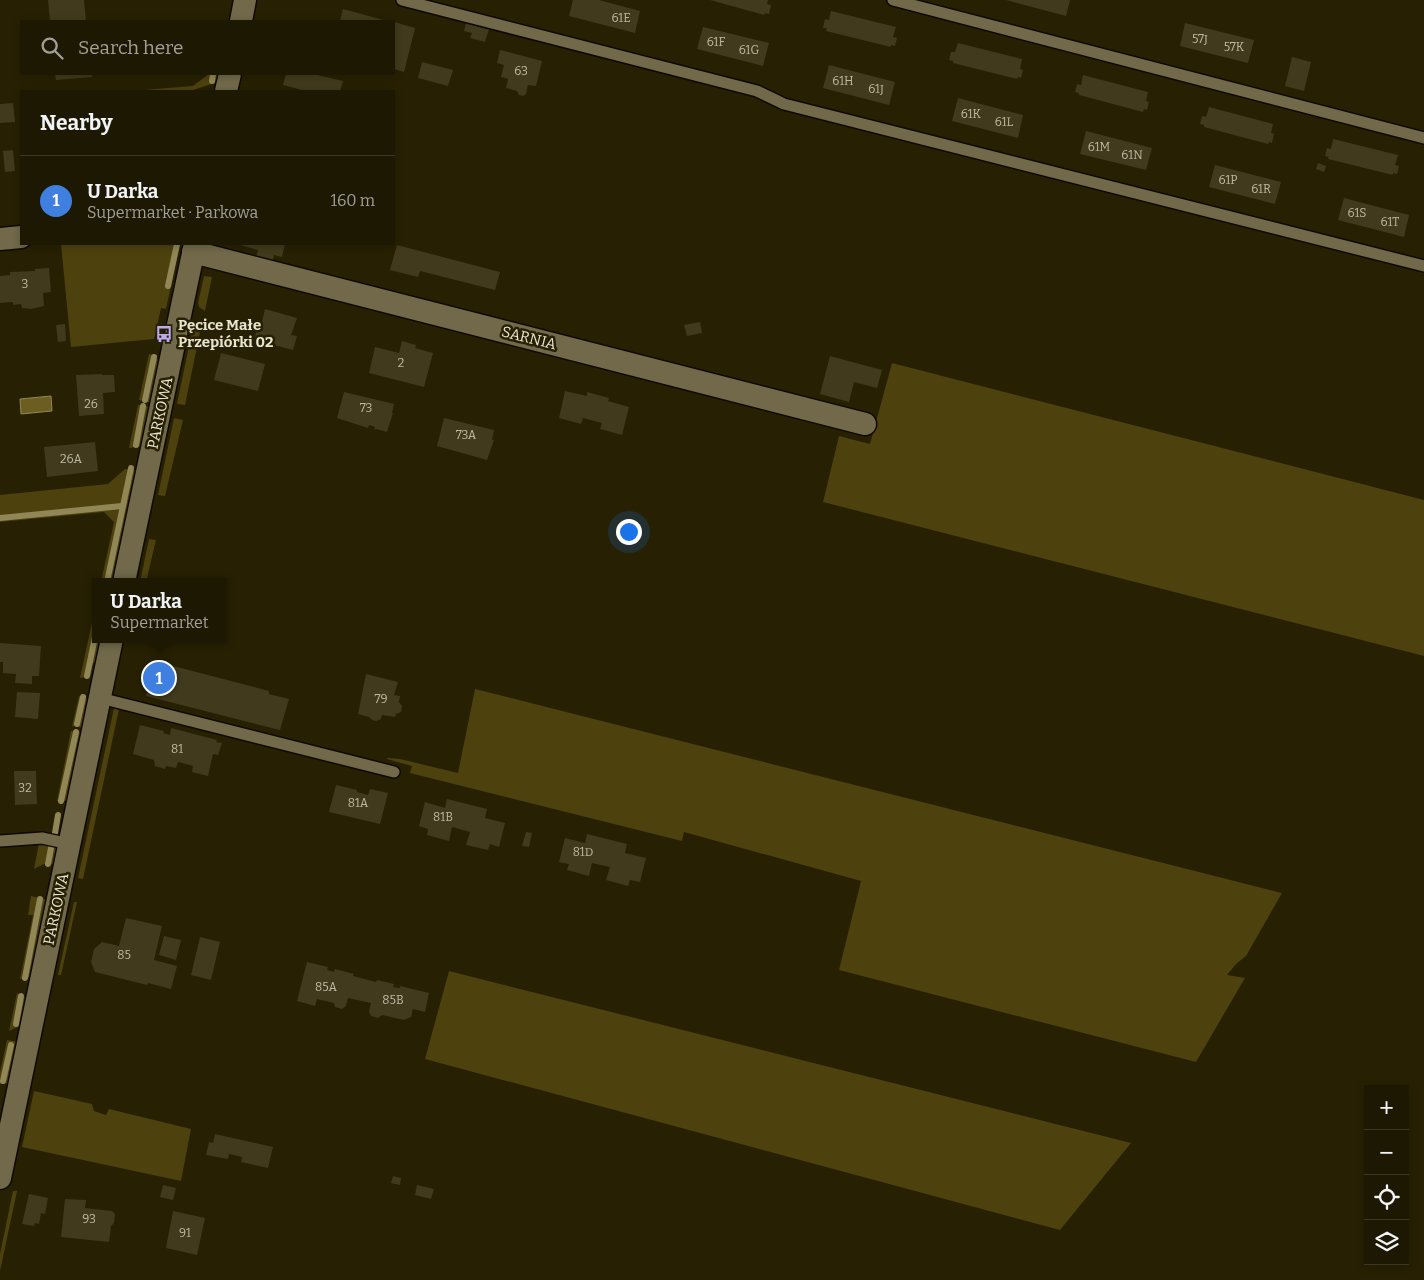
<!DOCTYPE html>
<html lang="en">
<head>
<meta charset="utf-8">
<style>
  body { margin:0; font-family:Bitter,serif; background:#25210c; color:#f1f3f6 }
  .controls { position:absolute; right:15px; bottom:15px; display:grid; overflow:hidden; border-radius:0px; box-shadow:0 2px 8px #0003 }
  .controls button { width:45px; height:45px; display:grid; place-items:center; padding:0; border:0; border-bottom:1px solid #3b3724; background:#1d1802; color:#f1f3f6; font:25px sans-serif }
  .you { position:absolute; left:628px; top:531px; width:18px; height:18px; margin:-12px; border:4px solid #fff; border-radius:50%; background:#1a73e8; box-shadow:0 0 0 8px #1a73e833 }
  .badge { display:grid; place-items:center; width:32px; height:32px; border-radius:50%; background:#bcaaf5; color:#fff; font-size:16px; font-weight:700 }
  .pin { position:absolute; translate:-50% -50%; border:2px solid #fff; box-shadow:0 1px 5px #0006 }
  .popup { position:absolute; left:92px; top:578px; width:135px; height:65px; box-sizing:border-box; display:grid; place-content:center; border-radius:0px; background:#1d1802; filter:drop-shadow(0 1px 4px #0005); font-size:16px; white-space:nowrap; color:#a0a099 }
  .popup b { font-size:19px; color:#f1f3f6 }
  .popup::after { content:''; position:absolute; left:50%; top:100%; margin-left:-10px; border:10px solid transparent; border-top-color:#1d1802 }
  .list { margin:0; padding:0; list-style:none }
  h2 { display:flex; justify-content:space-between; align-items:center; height:65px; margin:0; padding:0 20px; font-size:21px }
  h2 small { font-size:16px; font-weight:400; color:#a0a099 }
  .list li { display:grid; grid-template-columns:32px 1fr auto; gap:15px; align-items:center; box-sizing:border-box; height:90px; padding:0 20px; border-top:1px solid #3b3724 }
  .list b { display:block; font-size:19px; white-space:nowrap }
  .list p { margin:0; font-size:16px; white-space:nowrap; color:#a0a099 }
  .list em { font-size:16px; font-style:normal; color:#a0a099 }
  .icon { flex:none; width:28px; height:28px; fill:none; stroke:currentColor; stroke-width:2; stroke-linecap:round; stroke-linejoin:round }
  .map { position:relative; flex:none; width:1424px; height:1280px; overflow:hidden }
  .search { position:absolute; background:#1d1802; box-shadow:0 2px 8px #0003; left:20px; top:20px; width:375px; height:55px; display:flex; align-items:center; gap:12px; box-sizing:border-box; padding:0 18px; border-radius:0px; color:#a0a099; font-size:19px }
  .panel { position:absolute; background:#1d1802; box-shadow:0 2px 8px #0003; left:20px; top:90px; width:375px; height:155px; border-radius:0px }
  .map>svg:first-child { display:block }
</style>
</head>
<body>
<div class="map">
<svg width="1424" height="1280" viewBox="0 0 1424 1280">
  <rect width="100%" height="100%" fill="#272003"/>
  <!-- green -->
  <g fill="#4d410e">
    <polygon points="209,74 220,74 218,82 193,90 132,91 193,86"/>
    <polygon points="61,244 180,244 166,309 161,308 154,339 71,347"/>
    <polygon points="204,276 212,277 205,311 199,307 198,303"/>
    <polygon points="201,327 185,405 177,404 192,331"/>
    <polygon points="149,354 153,355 160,362 152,403 139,400"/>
    <polygon points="892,363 1424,500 1424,656 823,502 839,436 870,444"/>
    <polygon points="138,405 151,407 143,446 129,448"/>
    <polygon points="174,418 183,420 165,496 158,495"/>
    <polygon points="125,469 137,471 114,582 101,582 114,522 104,512 0,522 0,495 108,484"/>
    <polygon points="149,539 156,540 146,582 140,582"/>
    <polygon points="93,618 95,618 95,639 102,639 97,664 93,663 90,676 80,678"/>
    <polygon points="475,689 1282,893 1246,956 1236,964 1227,975 1245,978 1196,1062 839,970 861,881 684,832 682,841 410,773 412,766 387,759 387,758 400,759 458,773"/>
    <polygon points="79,696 90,701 84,728 72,726"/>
    <polygon points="114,708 119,709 83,879 78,878"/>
    <polygon points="71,731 83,733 69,801 57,801"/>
    <polygon points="39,843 59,849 55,864 44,864 34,869"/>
    <polygon points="31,896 44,899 48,903 33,977 20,979 33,915 28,915"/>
    <polygon points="74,902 77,902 61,975 58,975"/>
    <polygon points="449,971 1131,1143 1060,1230 425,1059"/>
    <polygon points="17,993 28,999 22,1025 9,1031"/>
    <polygon points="7,1040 19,1042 10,1083 0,1084 0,1072"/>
    <polygon points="34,1091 92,1104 94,1111 106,1115 109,1109 191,1129 181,1181 22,1147"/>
    <polygon points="13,1191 17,1191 0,1271 0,1254"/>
  </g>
  <!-- water -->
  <polygon fill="#6c5e21" stroke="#918656" points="51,396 52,411 21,414 20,399"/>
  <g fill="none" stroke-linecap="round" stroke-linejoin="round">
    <!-- stream -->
    <g stroke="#918656" stroke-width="6">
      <polyline points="212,81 213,74"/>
      <polyline points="168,286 177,244"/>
      <polyline points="145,400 154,357"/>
      <polyline points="136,445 143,406"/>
      <polyline points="0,518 122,506"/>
      <polyline points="107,582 131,468"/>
      <polyline points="87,676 95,637"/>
      <polyline points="77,724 83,697"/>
      <polyline points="61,801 76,732"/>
      <polyline points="55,833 58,815"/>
      <polyline points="48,864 51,848"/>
      <polyline points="25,978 40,899"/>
      <polyline points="16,1024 21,996"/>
      <polyline points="3,1081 11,1045"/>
    </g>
  </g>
  <!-- building -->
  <g fill="#413a1c">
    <polygon points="48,0 84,0 86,21 50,21"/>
    <polygon points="573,0 599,0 640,11 635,33 569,16"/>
    <polygon points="710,0 768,0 767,4 771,5 769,14 765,13 764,15"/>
    <polygon points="1006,0 1070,0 1066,16"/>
    <polygon points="343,9 387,21 340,21"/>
    <polygon points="831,11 896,27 893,37 897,38 895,46 891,45 891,47 826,31 827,28 823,28 825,19 829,20"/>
    <polygon points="394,22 415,28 404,72 394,69"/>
    <polygon points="466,23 489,29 485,42 470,38 472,33 464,31"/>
    <polygon points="1185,23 1254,40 1248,63 1180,46"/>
    <polygon points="703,27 769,43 763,66 697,49"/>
    <polygon points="958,43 1022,59 1020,69 1023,70 1021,78 1018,77 1017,79 953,63 953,61 949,60 951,52 955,52"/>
    <polygon points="500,50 542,61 536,86 528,85 526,94 523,96 519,95 517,91 506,88 508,79 501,77 504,65 497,63"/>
    <polygon points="1292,57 1311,62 1304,91 1285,86"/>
    <polygon points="422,62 453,70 448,86 418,78"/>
    <polygon points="829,65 895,82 889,105 823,88"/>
    <polygon points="55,74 92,74 92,77 56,80"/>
    <polygon points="286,74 313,74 343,81 340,91 301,91 302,90 283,85"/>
    <polygon points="1083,75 1148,92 1146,101 1149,102 1147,110 1144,109 1143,112 1079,95 1079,93 1075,92 1077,84 1081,85"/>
    <polygon points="958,98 1023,115 1018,138 952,121"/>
    <polygon points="13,103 15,122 0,123 0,104"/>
    <polygon points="1209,107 1273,124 1271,133 1274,134 1272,143 1269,142 1268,144 1204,127 1204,125 1200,124 1202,116 1206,117"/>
    <polygon points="1086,131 1152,148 1146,170 1080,154"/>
    <polygon points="1333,139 1398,155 1395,165 1399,166 1397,174 1393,173 1393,175 1328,159 1329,157 1325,156 1327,148 1331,149"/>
    <polygon points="13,150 15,171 5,172 3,151"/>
    <polygon points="1318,163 1326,166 1324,172 1316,169"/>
    <polygon points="1215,165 1281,182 1275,204 1209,187"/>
    <polygon points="1344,198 1409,215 1404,237 1338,220"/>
    <polygon points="241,244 285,244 282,257 274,255 272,262 256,257 258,250 240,245"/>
    <polygon points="397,245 500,272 495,290 420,271 418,277 390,270"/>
    <polygon points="49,268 51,292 43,293 44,306 31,309 22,308 21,304 13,305 13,302 0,303 0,276 10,275 10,272 35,271 35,269"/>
    <polygon points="265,309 297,318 291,335 297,336 293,350 254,340 257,329 260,330"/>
    <polygon points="700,322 702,333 687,336 684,325"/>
    <polygon points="65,324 66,341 58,342 56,325"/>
    <polygon points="402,341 416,345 415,348 433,353 424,387 369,373 375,347 399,353"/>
    <polygon points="221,353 265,364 258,391 214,380"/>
    <polygon points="830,356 882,370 877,388 854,382 849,402 820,394"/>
    <polygon points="102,374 102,375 114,375 115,392 103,393 104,414 79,416 76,375"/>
    <polygon points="565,391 587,396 587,392 609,398 608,401 629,407 622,435 600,429 602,423 583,418 581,424 559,418"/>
    <polygon points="344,392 394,404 392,413 393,413 387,432 376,429 374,430 375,427 369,425 368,428 337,418"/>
    <polygon points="444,418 494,430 492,440 494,440 487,460 437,446"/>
    <polygon points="95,442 98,471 47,477 44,447"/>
    <polygon points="0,643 41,646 39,676 32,676 32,684 15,683 16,674 3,673 3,662 0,662"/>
    <polygon points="154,661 269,691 269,694 289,699 280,730 146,696"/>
    <polygon points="366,674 398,682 394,695 400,696 399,702 402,706 401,712 396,714 395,717 382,715 381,719 376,721 372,720 369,717 358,714"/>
    <polygon points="17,692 40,693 38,719 15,717"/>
    <polygon points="140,725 164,731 163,733 170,735 171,728 217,740 216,742 222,743 218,755 213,754 208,776 192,772 193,766 178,762 176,768 166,766 165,769 155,766 154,760 133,754"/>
    <polygon points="14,771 36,771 37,804 15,805"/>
    <polygon points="336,785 357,790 357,792 368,795 370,789 388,793 380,824 329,812"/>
    <polygon points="447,799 487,809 485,818 505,823 499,847 490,844 488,850 466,845 470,832 452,827 449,841 427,835 428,829 419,826 425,802 445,808"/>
    <polygon points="526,832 532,833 529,847 522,846"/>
    <polygon points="587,834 627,844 625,853 646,858 640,882 630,880 628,886 606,880 610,867 592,863 589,876 567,870 569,864 559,862 565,838 585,843"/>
    <polygon points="126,918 162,926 154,960 177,966 171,989 148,983 147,985 95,972 91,962 94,949 102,942 119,946"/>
    <polygon points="164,936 181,940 176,960 159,955"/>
    <polygon points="200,937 220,942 211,980 191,975"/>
    <polygon points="307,962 328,967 327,970 334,972 335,969 354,974 353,976 376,982 377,980 394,984 393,987 400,988 400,986 429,993 425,1012 413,1009 411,1017 404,1020 382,1015 378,1018 371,1016 369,1012 371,1003 348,998 346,1006 342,1009 335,1007 334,1003 317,999 315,1006 297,1001"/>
    <polygon points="215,1134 273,1147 268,1168 241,1162 242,1157 229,1154 228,1159 206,1155 209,1142 213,1143"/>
    <polygon points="393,1176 401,1178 400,1185 391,1183"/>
    <polygon points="163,1185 176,1188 173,1200 160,1197"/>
    <polygon points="417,1185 434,1189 431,1199 415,1195"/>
    <polygon points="29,1194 48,1198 45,1214 41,1213 39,1224 35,1223 34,1226 22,1224"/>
    <polygon points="65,1199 86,1200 85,1208 112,1211 115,1214 114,1223 111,1226 109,1242 61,1237"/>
    <polygon points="173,1211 205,1218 197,1255 166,1248"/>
  </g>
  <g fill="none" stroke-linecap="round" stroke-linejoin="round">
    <!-- service casing -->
    <g stroke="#100900" stroke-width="14">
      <g id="service">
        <polyline points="402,0 757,91 784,104 1424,266"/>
        <polyline points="893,0 1424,138"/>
        <polyline points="100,698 394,772"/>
        <polyline points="0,841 42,838 70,844"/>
      </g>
    </g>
    <!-- minor casing -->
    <g stroke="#100900" stroke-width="25">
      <g id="minor">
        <polyline points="241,21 245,0"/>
        <polyline points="226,91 230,74"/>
        <polyline points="0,239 21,237"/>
        <polyline points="193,252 865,424"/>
        <polyline points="124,582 195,244"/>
        <polyline points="0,1178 112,639"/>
      </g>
    </g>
    <!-- service -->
    <use href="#service" stroke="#71694a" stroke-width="11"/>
    <!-- minor -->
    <use href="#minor" stroke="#71694a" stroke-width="22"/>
  </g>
  <!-- icons -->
  <defs>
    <g id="bus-bare" transform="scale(1.35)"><path d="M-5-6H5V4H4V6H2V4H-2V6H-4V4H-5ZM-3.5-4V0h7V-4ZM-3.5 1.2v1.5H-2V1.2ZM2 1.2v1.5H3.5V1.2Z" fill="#bcaaf5" stroke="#272003" stroke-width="2.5" paint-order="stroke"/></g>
  </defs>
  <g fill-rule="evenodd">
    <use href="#bus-bare" x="164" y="334"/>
  </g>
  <g text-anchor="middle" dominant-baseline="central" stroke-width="5" stroke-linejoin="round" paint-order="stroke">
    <!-- number labels -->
    <g font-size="12" fill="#bebaa4">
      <text x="621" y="18">61E</text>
      <text x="1200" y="39">57J</text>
      <text x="716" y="42">61F</text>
      <text x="1234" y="47">57K</text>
      <text x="749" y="50">61G</text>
      <text x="521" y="71">63</text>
      <text x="843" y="81">61H</text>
      <text x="876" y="89">61J</text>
      <text x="971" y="114">61K</text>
      <text x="1004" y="122">61L</text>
      <text x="1099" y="147">61M</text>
      <text x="1132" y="155">61N</text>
      <text x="1228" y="180">61P</text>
      <text x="1261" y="189">61R</text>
      <text x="1357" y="213">61S</text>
      <text x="1390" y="222">61T</text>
      <text x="25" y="284">3</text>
      <text x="401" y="363">2</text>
      <text x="91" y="404">26</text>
      <text x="366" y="408">73</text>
      <text x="466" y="435">73A</text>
      <text x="71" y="459">26A</text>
      <text x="381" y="699">79</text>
      <text x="177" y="749">81</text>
      <text x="25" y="788">32</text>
      <text x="358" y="803">81A</text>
      <text x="443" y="817">81B</text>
      <text x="583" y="852">81D</text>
      <text x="124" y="955">85</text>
      <text x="326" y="987">85A</text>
      <text x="393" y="1000">85B</text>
      <text x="89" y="1219">93</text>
      <text x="185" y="1233">91</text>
    </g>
    <!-- poi labels -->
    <g font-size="15" font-weight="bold" fill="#e8e4d2" stroke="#272003" text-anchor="start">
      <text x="178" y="325">Pęcice Małe<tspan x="178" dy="17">Przepiórki 02</tspan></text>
    </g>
    <!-- street labels -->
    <g font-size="15" fill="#e8e4d2" stroke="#272003">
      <text transform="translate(529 338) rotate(14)">SARNIA</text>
      <text transform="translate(160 413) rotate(-78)">PARKOWA</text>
      <text transform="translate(56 909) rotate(-78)">PARKOWA</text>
    </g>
  </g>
</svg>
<div class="controls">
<button>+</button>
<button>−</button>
<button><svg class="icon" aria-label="locate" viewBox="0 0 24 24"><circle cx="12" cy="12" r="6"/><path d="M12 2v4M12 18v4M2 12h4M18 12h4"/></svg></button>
<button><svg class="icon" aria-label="layers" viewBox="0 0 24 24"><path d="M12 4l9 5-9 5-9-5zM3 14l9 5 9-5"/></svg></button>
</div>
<div class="you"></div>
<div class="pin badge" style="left:159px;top:678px;background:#3f7fe0">1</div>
<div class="popup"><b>U Darka</b>Supermarket</div>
<div class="search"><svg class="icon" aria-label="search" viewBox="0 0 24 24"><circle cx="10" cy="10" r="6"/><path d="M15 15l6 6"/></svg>Search here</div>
<section class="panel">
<h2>Nearby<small></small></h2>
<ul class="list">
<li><span class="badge" style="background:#3f7fe0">1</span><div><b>U Darka</b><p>Supermarket · Parkowa</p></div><em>160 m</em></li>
</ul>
</section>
</div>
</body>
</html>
